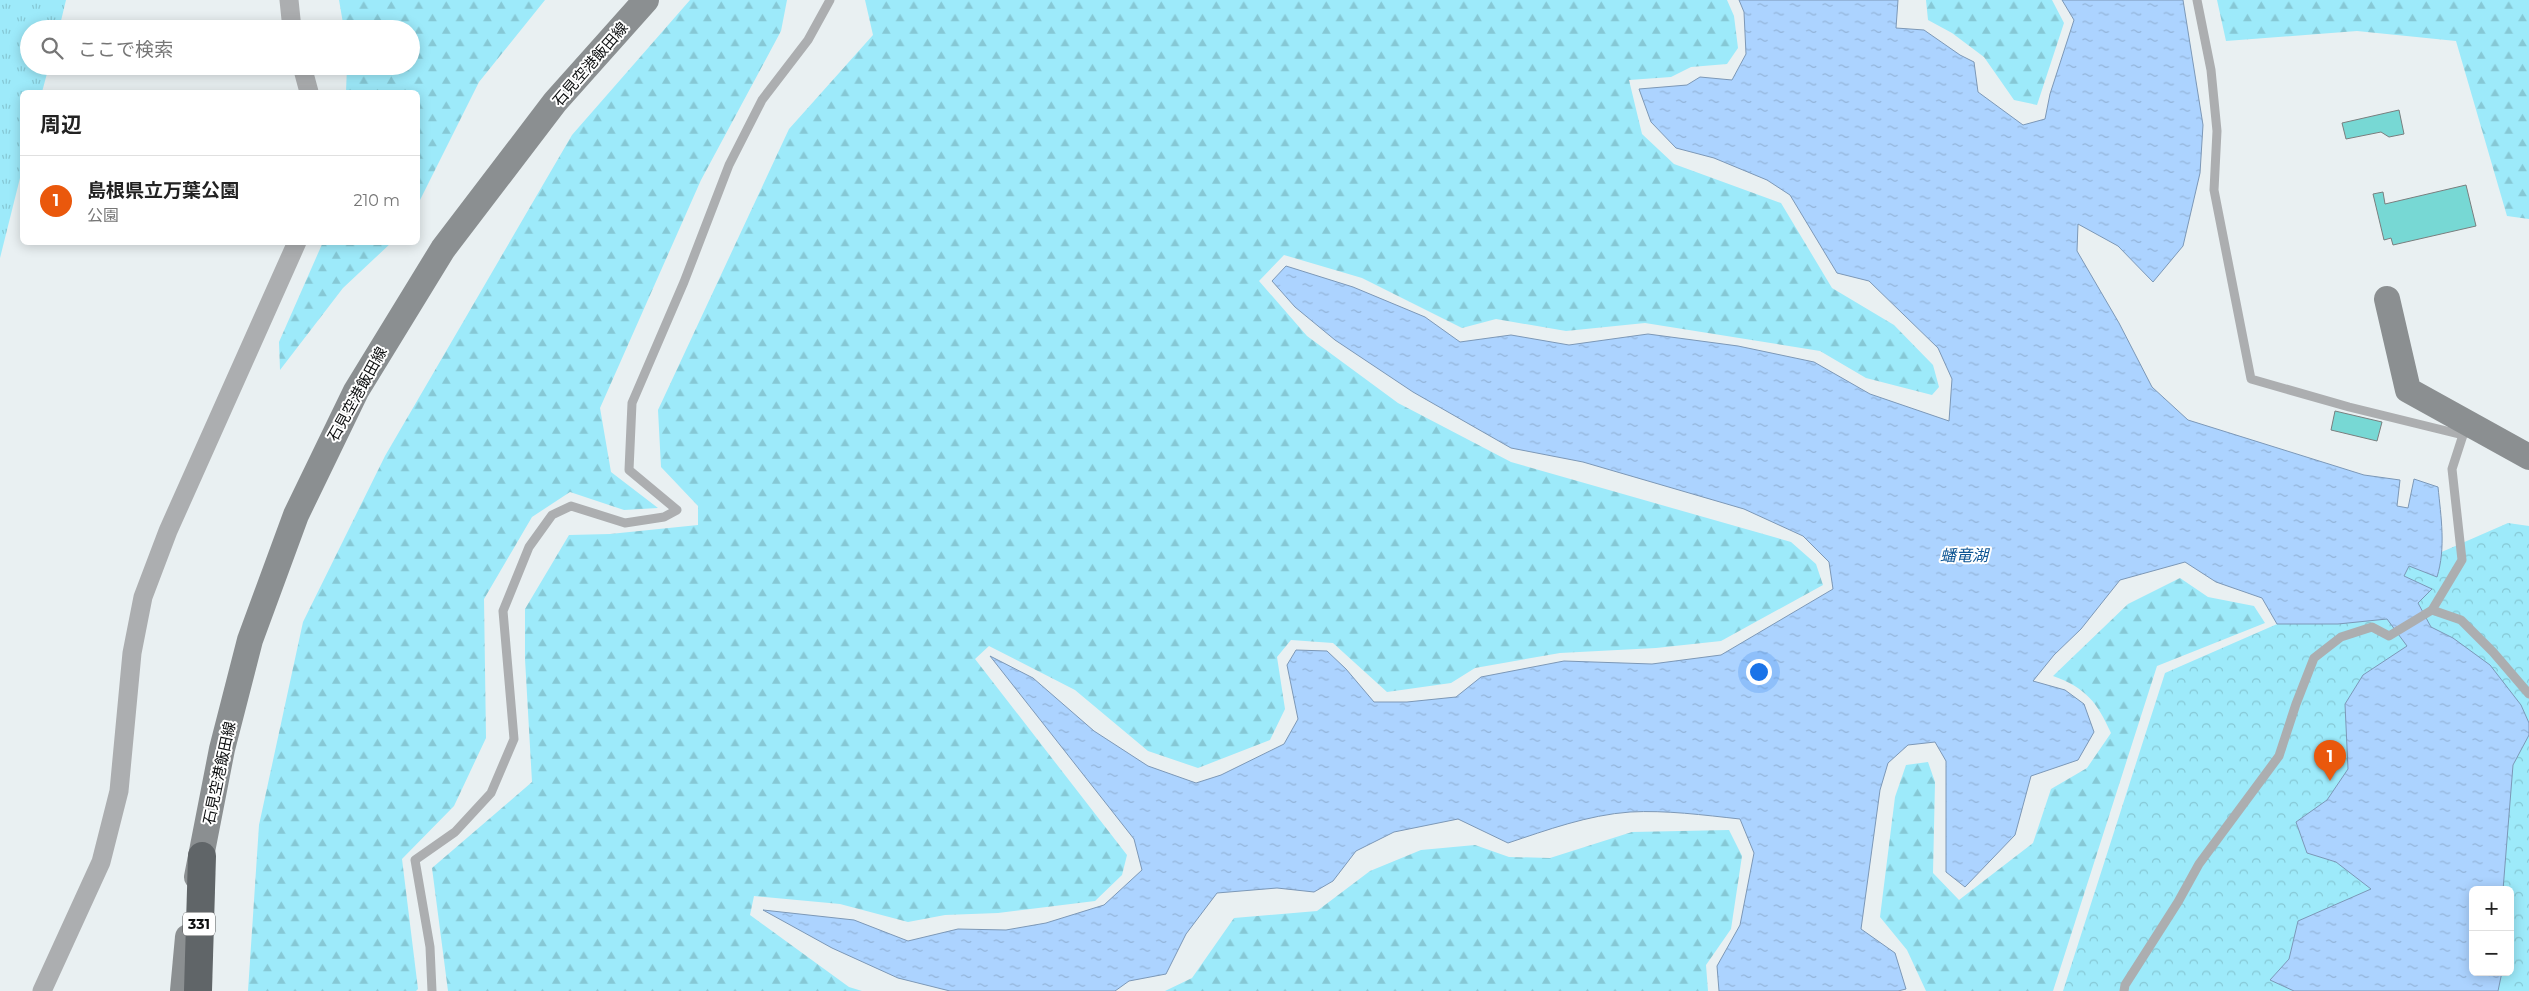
<!DOCTYPE html>
<html lang="ja">
<head>
<meta charset="utf-8">
<style>
  body { margin:0; font-family:Montserrat,"Noto Sans JP",sans-serif; background:#f6f6f6; color:#222 }
  .controls { position:absolute; right:15px; bottom:15px; display:grid; overflow:hidden; border-radius:8px; box-shadow:0 2px 12px #0003 }
  .controls button { width:45px; height:45px; display:grid; place-items:center; padding:0; border:0; border-bottom:1px solid #e0e0e0; background:#fff; color:#222; font:25px sans-serif }
  .you { position:absolute; left:1758px; top:671px; width:18px; height:18px; margin:-12px; border:4px solid #fff; border-radius:50%; background:#1a73e8; box-shadow:0 0 0 8px #1a73e833 }
  .badge { display:grid; place-items:center; width:32px; height:32px; border-radius:50%; background:#ea580c; color:#fff; font-size:16px; font-weight:700 }
  .pin { position:absolute; translate:-50% -41px; filter:drop-shadow(0 1px 2px #0008) }
  .pin::after { content:''; position:absolute; top:26px; width:18px; height:15px; background:inherit; clip-path:polygon(0 0,100% 0,50% 100%) }
  .list { margin:0; padding:0; list-style:none }
  h2 { display:flex; justify-content:space-between; align-items:center; height:65px; margin:0; padding:0 20px; font-size:21px }
  h2 small { font-size:16px; font-weight:400; color:#767676 }
  .list li { display:grid; grid-template-columns:32px 1fr auto; gap:15px; align-items:center; box-sizing:border-box; height:90px; padding:0 20px; border-top:1px solid #e0e0e0 }
  .list b { display:block; font-size:19px; white-space:nowrap }
  .list p { margin:0; font-size:16px; white-space:nowrap; color:#767676 }
  .list em { font-size:16px; font-style:normal; color:#767676 }
  .icon { flex:none; width:28px; height:28px; fill:none; stroke:currentColor; stroke-width:2; stroke-linecap:round; stroke-linejoin:round }
  .map { position:relative; flex:none; width:2529px; height:991px; overflow:hidden }
  .search { position:absolute; background:#fff; box-shadow:0 2px 12px #0003; left:20px; top:20px; width:400px; height:55px; display:flex; align-items:center; gap:12px; box-sizing:border-box; padding:0 18px; border-radius:28px; color:#767676; font-size:19px }
  .panel { position:absolute; background:#fff; box-shadow:0 2px 12px #0003; left:20px; top:90px; width:400px; height:155px; border-radius:8px }
  .map>svg:first-child { display:block }
</style>
</head>
<body>
<div class="map">
<svg width="2529" height="991" viewBox="0 0 2529 991">
  <defs>
    <pattern id="grass-tufts" width="24" height="20" patternUnits="userSpaceOnUse" patternTransform="scale(1.25)"><rect width="24" height="20" fill="#9deafa"/><path d="M3 7l-1-3M5 7V3M7 7l1-3M15 17l-1-3M17 17v-4M19 17l1-3" fill="none" stroke="#86c8d5"/></pattern>
    <pattern id="forest-firs" width="22" height="20" patternUnits="userSpaceOnUse" patternTransform="scale(1.25)"><rect width="22" height="20" fill="#9deafa"/><path d="M5 1l3.5 6h-7zM16 11l3.5 6h-7z" fill="#86c8d5"/></pattern>
    <pattern id="park-crowns" width="20" height="18" patternUnits="userSpaceOnUse" patternTransform="scale(1.25)"><rect width="20" height="18" fill="#9deafa"/><path d="M2 6a3 3 0 1 1 6 0M12 15a3 3 0 1 1 6 0" fill="none" stroke="#86c8d5"/></pattern>
    <pattern id="water-ripples" width="26" height="14" patternUnits="userSpaceOnUse" patternTransform="scale(1.25)"><rect width="26" height="14" fill="#acd3ff"/><path d="M2 4q2-2 4 0t4 0M15 11q2-2 4 0t4 0" fill="none" stroke="#93b4d9"/></pattern>
  </defs>
  <rect width="100%" height="100%" fill="#e9f0f2"/>
  <!-- grass -->
  <polygon fill="url(#grass-tufts)" points="0,0 66,0 59,29 29,29 29,66 49,66 42,92 22,92 22,170 0,258"/>
  <!-- forest -->
  <g fill="url(#forest-firs)">
    <polygon points="339,0 545,0 479,82 418,204 418,92 346,92 347,66 411,66 411,29 344,29"/>
    <polygon points="690,0 787,0 781,31 701,180 600,408 611,472 658,508 624,510 570,492 532,517 484,599 486,738 454,806 402,859 418,989 416,991 248,991 259,825 303,622 385,456 572,135"/>
    <polygon points="865,0 1727,0 1734,16 1738,48 1727,64 1691,67 1671,77 1629,80 1642,134 1674,164 1781,203 1832,288 1894,325 1933,365 1939,387 1932,395 1866,378 1820,351 1645,323 1566,331 1496,319 1462,328 1362,278 1284,255 1259,281 1307,336 1398,403 1511,462 1791,542 1816,564 1823,585 1721,641 1656,648 1560,653 1475,668 1451,683 1387,692 1333,643 1291,640 1277,657 1285,709 1270,740 1198,768 1148,751 1075,690 989,646 975,659 1127,855 1122,875 1095,901 998,913 945,915 908,922 840,904 754,896 750,915 849,987 862,991 448,991 432,868 532,782 525,659 525,609 569,535 610,534 698,525 698,506 661,467 658,410 789,129 873,35"/>
    <polygon points="1926,0 2052,0 2064,23 2037,105 2014,100 1984,57 1952,33 1928,20"/>
    <polygon points="2217,0 2529,0 2529,219 2507,216 2456,41 2357,31 2226,41"/>
    <polygon points="323,242 391,243 343,288 280,370 279,342"/>
    <path d="M2180,578l28,19 46,9 11,17 -108,43 -104,325h-127l-19,-41 -27,-33 15,-120 11,-32 22,-3 7,20 -2,91 26,27 74,-57 18,-54 36,-21 24,-35c-14,-31 -25,-45 -58,-57l75,-72z"/>
    <polygon points="1729,830 1742,856 1731,929 1706,965 1708,991 1165,991 1192,978 1234,918 1317,911 1370,871 1421,850 1475,845 1509,857 1550,858 1632,832"/>
  </g>
  <!-- park -->
  <path fill="url(#park-crowns)" fill-rule="evenodd" d="M2508,523l21,3v465h-466l102,-318zM2473,890h37v82h-37z"/>
  <!-- water -->
  <path fill="url(#water-ripples)" stroke="#7c98b7" d="M1739,0h159l-2,28 28,2 36,25 14,7 4,30 45,33 22,-6 5,-25 24,-74 -12,-20h121l20,125 -3,48 -17,73 -30,36 -35,-36 -40,-22 -1,27 42,72 33,64 36,33 176,55 36,5 -3,26 11,2 6,-29 24,8c3,30 8,61 -1,90l-28,-11 -5,10 28,13 -14,14 13,24 22,11 37,27 31,40 8,18v12l-16,30 -10,125h-30v82h29l-4,19h-204l-24,-11 19,-21 9,-38 73,-32 -35,-27 -29,-9 -11,-31 31,-22 21,-31 -3,-65 18,-29 44,-29 -20,-27 -49,5h-61l-15,-26 -46,-16 -31,-20 -65,18 -39,49 -27,26 -21,26 32,9 19,14 10,28 -16,28 -47,16 -16,59 -50,52 -19,-15v-111l-11,-19 -27,3 -20,18 -8,27 -19,139 34,24 11,36 -8,2h-179l-2,-25 23,-41 14,-72 -14,-34c-37,-4 -74,-9 -110,-7 -42,3 -83,18 -122,31l-50,-24 -64,13 -38,19 -23,30 -19,11 -37,-4 -60,5 -31,41 -20,40 -37,7 -14,10h-165l-52,-13 -66,-30 -69,-38 91,10 54,21 50,-12 48,1 40,-7 58,-18 38,-35 -8,-31 -144,-183 43,22 61,53 54,35 48,17 25,-8 63,-31 14,-25 -11,-54 9,-15 31,1 19,18 28,33h33l49,-5 25,-20 83,-16 88,3 69,-9 112,-66 -4,-27 -26,-26 -59,-27 -161,-47 -72,-14 -98,-56 -78,-52 -40,-33 -23,-26 14,-15 67,21 72,30 35,25 51,-7 58,10 79,-11 90,12 76,16 56,32 79,27 3,-42 -14,-31 -69,-67 -32,-8 -47,-78 -23,-15 -53,-22 -38,-10 -25,-26 -12,-33 48,-4 13,-8 32,3 14,-26 -2,-42z"/>
  <!-- building -->
  <g fill="#77d8d4" stroke="#797f7f">
    <polygon points="2399,110 2404,134 2389,137 2381,132 2346,139 2342,123"/>
    <polygon points="2466,185 2476,226 2393,245 2391,238 2384,240 2373,194 2383,192 2385,204"/>
    <polygon points="2335,411 2382,422 2377,441 2331,430"/>
  </g>
  <g fill="none" stroke-linecap="round" stroke-linejoin="round">
    <!-- lane -->
    <g stroke="#acaeb0" stroke-width="9">
      <polyline points="2197,0 2211,70 2217,131 2214,190 2251,379 2349,407 2463,435 2468,432"/>
      <polyline points="2432,610 2461,620 2493,652 2529,694"/>
      <polyline points="432,991 430,947 415,860 455,832 491,793 514,739 503,611 529,547 552,515 571,506 625,523 664,517 677,510 629,470 632,403 684,282 729,165 762,100 808,40 830,0"/>
      <polyline points="2124,991 2125,985 2178,902 2199,864 2279,756 2296,704 2314,658 2341,637 2372,627 2389,636 2432,610 2462,560 2452,469 2463,435"/>
    </g>
    <!-- street -->
    <g stroke="#acaeb0" stroke-width="19">
      <polyline points="289,0 292,29"/>
      <polyline points="302,66 309,92"/>
      <polyline points="42,991 101,862 119,791 132,653 143,597 168,531 297,242"/>
    </g>
    <!-- secondary -->
    <g stroke="#8b8f91" stroke-width="26">
      <polyline points="2387,299 2408,390 2529,457"/>
      <polyline points="197,877 222,749 250,640 296,515 356,391 443,249 555,102 646,0"/>
      <polyline points="183,991 188,937"/>
    </g>
    <!-- highway -->
    <polyline stroke="#606568" stroke-width="28" points="198,991 202,856"/>
  </g>
  <g text-anchor="middle" dominant-baseline="central" stroke-width="4" stroke-linejoin="round" paint-order="stroke">
    <!-- shield labels -->
    <rect fill="#fff" stroke="#555657" stroke-width="1" x="183" y="912.5" width="32" height="23" rx="4"/>
    <g font-size="14" font-weight="bold" fill="#0c0e0f">
      <text x="199" y="924">331</text>
    </g>
    <!-- street labels -->
    <g font-size="15" fill="#0c0e0f" stroke="#fff">
      <text transform="translate(590 64) rotate(-49)">石見空港飯田線</text>
      <text transform="translate(357 394) rotate(-61)">石見空港飯田線</text>
      <text transform="translate(219 773) rotate(-78)">石見空港飯田線</text>
    </g>
    <!-- water labels -->
    <g font-size="16" font-style="italic" fill="#0c5493" stroke="#fff">
      <text x="1964" y="555">蟠竜湖</text>
    </g>
  </g>
</svg>
<div class="controls">
<button>+</button>
<button>−</button>
</div>
<div class="you"></div>
<div class="pin badge" style="left:2330px;top:781px">1</div>
<div class="search"><svg class="icon" aria-label="search" viewBox="0 0 24 24"><circle cx="10" cy="10" r="6"/><path d="M15 15l6 6"/></svg>ここで検索</div>
<section class="panel">
<h2>周辺<small></small></h2>
<ul class="list">
<li><span class="badge">1</span><div><b>島根県立万葉公園</b><p>公園</p></div><em>210 m</em></li>
</ul>
</section>
</div>
</body>
</html>
